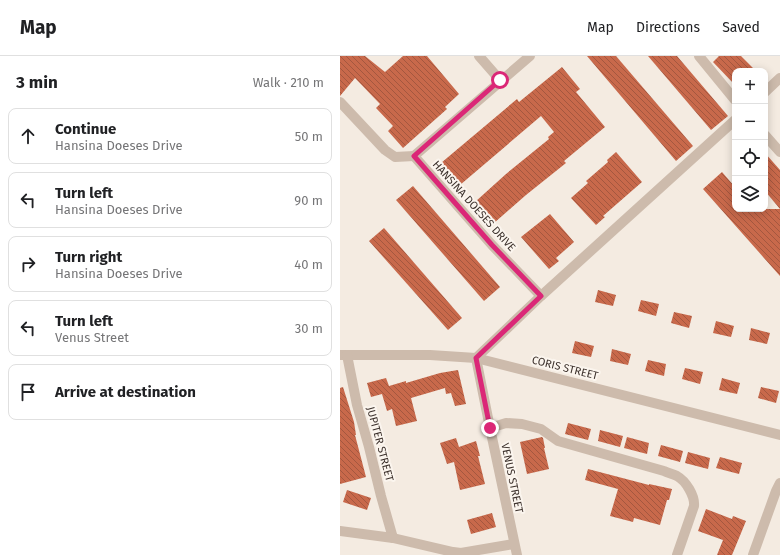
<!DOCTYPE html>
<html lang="en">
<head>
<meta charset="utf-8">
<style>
  body { margin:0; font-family:"Fira Sans",sans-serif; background:#f2f2f2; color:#202124 }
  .controls { position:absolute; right:12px; top:12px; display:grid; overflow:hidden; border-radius:8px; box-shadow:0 2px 10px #0003 }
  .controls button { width:36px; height:36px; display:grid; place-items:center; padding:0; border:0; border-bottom:1px solid #e0e0e0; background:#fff; color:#202124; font:20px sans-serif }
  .stop { position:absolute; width:12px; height:12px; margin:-9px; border:3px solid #db2777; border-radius:50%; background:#fff }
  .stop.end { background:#db2777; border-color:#fff; box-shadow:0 1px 4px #0008 }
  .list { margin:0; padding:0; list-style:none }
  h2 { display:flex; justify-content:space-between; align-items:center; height:52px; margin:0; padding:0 16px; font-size:17px }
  h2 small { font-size:13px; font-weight:400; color:#757577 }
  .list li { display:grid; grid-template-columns:26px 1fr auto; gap:12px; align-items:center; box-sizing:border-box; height:56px; margin:0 8px 8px; padding:0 8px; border:1px solid #e0e0e0; border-radius:8px }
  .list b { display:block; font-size:15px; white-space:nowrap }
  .list p { margin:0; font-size:13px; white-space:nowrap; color:#757577 }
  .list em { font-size:13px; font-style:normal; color:#757577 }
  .icon { flex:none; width:22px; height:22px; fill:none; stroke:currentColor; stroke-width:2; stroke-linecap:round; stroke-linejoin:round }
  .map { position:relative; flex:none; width:440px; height:499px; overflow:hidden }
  header { display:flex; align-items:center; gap:24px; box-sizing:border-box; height:56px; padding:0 20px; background:#fff; border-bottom:1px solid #e0e0e0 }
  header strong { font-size:19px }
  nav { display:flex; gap:22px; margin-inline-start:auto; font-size:14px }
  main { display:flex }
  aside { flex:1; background:#fff }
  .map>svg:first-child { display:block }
</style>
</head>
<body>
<header>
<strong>Map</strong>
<nav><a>Map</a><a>Directions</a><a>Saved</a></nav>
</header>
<main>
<aside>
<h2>3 min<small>Walk · 210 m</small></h2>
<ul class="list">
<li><svg class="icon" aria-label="ahead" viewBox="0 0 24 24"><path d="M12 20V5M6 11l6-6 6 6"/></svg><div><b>Continue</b><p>Hansina Doeses Drive</p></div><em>50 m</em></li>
<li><svg class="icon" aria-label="left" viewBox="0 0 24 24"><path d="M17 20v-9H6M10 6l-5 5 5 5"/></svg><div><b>Turn left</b><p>Hansina Doeses Drive</p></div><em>90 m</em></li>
<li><svg class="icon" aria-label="right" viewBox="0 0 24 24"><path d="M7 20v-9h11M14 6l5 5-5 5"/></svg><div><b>Turn right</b><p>Hansina Doeses Drive</p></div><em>40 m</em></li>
<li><svg class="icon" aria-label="left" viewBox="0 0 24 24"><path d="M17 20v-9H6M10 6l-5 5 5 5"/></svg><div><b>Turn left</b><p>Venus Street</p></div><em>30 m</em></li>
<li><svg class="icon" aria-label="arrive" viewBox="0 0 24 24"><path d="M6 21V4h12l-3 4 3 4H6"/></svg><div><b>Arrive at destination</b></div></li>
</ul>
</aside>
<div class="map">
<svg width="440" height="499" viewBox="0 0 440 499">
  <defs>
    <pattern id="building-back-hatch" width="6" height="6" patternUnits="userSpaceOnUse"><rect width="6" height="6" fill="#c8694b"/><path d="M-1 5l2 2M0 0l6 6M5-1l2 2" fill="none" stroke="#a4573f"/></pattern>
  </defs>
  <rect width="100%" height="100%" fill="#f4ebe1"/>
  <!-- building -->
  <g fill="url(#building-back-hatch)">
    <polygon points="0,0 25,0 45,16 63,0 87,0 119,38 105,51 107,53 63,92 48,75 53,70 36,52 40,48 15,22 0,40"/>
    <polygon points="247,0 276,0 353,90 336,105"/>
    <polygon points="308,0 337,0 388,60 371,74"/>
    <polygon points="379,0 401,0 416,15 395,15 395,29 373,6"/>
    <polygon points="222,11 240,33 236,36 265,71 224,105 226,107 186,139 154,167 135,146 166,118 209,83 208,81 214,76 201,60 120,129 101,107 177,43 179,46"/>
    <polygon points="276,96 302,126 263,160 265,161 256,169 231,142 248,127 246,125 268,106 267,104"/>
    <polygon points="425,97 440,114 440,153 425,135"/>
    <polygon points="382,116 395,131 395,153 440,153 440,220 363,133"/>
    <polygon points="73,130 160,231 144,245 56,144"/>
    <polygon points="210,158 234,186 216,202 219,205 209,213 181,181"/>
    <polygon points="44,172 122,262 108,274 29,185"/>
    <polygon points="258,234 276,239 273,250 255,246"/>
    <polygon points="301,244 319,248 316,260 298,255"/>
    <polygon points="334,256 352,260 349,272 331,267"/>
    <polygon points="376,265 394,270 391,281 373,277"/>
    <polygon points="411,272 430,277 427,288 409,284"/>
    <polygon points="235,285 254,290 251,301 232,297"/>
    <polygon points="272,293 291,298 288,309 270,305"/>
    <polygon points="308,304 326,308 324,320 305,315"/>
    <polygon points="345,312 363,316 360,328 342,323"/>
    <polygon points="118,314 126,348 115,350 111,337 106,338 105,332 71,342 77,365 56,370 52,353 47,355 42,338 31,341 27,327 46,322 49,330 66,325 66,327 100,317"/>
    <polygon points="382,322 400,327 397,338 379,334"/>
    <polygon points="3,331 14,366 16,379 15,379 26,421 0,428 0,332"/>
    <polygon points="421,331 439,335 436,347 418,342"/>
    <polygon points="228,367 251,373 248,384 225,378"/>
    <polygon points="260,374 283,380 280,391 258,385"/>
    <polygon points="202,381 203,382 205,392 204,392 209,413 187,418 180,386"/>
    <polygon points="287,381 309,387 307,398 284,392"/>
    <polygon points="116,382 119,391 136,385 140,400 138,400 145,428 120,434 114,406 107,408 100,387"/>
    <polygon points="321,389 343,395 340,406 318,400"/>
    <polygon points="348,396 370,402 368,413 345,407"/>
    <polygon points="380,401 402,407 399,418 376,412"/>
    <polygon points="248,413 309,429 309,428 332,433 329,444 327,444 320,469 294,462 293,466 270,460 278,433 245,424"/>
    <polygon points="7,434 31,442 27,454 3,446"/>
    <polygon points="366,453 392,463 393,460 406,465 392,499 377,499 383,484 358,475"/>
    <polygon points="152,457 156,471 131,478 127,464"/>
  </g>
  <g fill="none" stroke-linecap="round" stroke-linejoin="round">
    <!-- minor -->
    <g stroke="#cdbbac" stroke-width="10">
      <polyline points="139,0 160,24"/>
      <polyline points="359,0 395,44"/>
      <polyline points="425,36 440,22"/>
      <polyline points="0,46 45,94 55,101 74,100"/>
      <polyline points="425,79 440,96"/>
      <polyline points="74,100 152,189 201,240"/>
      <polyline points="74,100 190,0"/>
      <polyline points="0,299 90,299 136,302 440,379"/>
      <polyline points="7,299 17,349 29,391 41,440 53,482"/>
      <path d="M150,372l16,-5 16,1 19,5 17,12 106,30c4,2 9,3 13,5 9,5 18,20 17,30l-17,49"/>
      <polyline points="0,475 53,482 113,496 121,497 174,488"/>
      <polyline points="177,499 150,372 136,302 201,240 395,64"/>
      <polyline points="413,499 436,435 440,427"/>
    </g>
  </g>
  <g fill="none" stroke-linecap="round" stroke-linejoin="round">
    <!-- route -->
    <polyline stroke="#db2777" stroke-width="5" points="150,372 136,302 201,240 152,189 74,100 160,24"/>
  </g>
  <g text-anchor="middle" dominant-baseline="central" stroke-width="4" stroke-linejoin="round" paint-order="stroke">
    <!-- street labels -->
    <g font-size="11" fill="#3b302b" stroke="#fbf5ee">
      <text transform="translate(134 150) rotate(48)">HANSINA DOESES DRIVE</text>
      <text transform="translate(225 312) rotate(14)">CORIS STREET</text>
      <text transform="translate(40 388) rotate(75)">JUPITER STREET</text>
      <text transform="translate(172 422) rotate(78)">VENUS STREET</text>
    </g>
  </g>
</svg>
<div class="controls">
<button>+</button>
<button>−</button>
<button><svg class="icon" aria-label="locate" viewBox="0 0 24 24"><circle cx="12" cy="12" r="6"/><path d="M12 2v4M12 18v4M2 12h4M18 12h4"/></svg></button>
<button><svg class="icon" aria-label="layers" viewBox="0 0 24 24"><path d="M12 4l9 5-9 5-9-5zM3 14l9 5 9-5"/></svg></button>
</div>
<div class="stop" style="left:160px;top:24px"></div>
<div class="stop end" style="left:150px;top:372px"></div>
</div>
</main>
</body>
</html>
